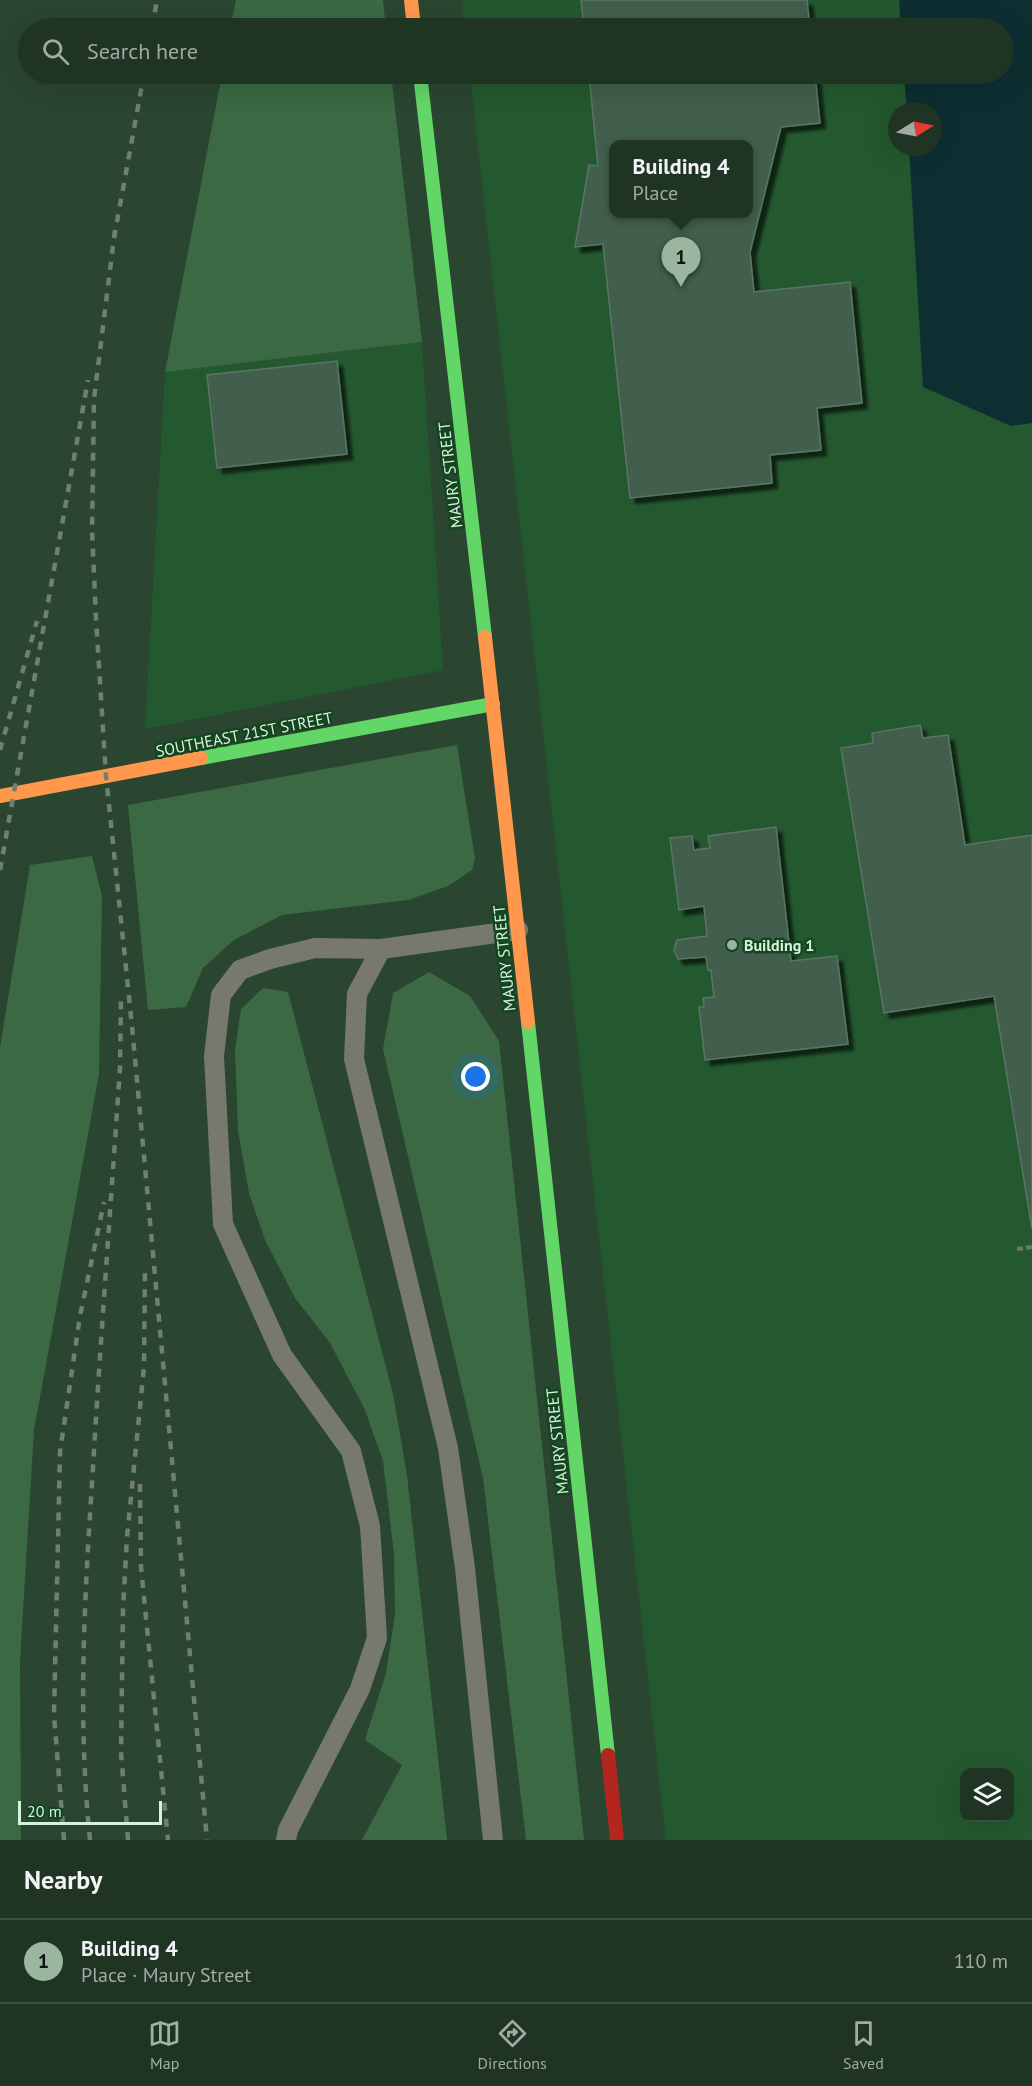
<!DOCTYPE html>
<html lang="en">
<head>
<meta charset="utf-8">
<style>
  body { margin:0; font-family:"PT Sans",sans-serif; background:#283c2c; color:#f1f3f6 }
  .controls { position:absolute; right:18px; bottom:18px; display:grid; overflow:hidden; border-radius:12px; box-shadow:0 6px 24px #0002 }
  .controls button { width:54px; height:54px; display:grid; place-items:center; padding:0; border:0; border-bottom:2px solid #3d4f41; background:#203424; color:#f1f3f6; font:30px sans-serif }
  .compass { position:absolute; left:888px; top:102px; width:54px; height:54px; border-radius:50%; background:#203424; box-shadow:0 6px 24px #0002; rotate:80deg }
  .scale { position:absolute; left:18px; bottom:15px; width:144px; box-sizing:border-box; padding-left:6px; border:3px solid #d7f2da; border-top:0; font-size:16px; line-height:21px; white-space:nowrap; color:#d7f2da; -webkit-text-stroke:4px #134620; paint-order:stroke }
  .you { position:absolute; left:476px; top:1077px; width:21px; height:21px; margin:-15px; border:4px solid #fff; border-radius:50%; background:#1a73e8; box-shadow:0 0 0 9px #1a73e833 }
  .badge { display:grid; place-items:center; width:39px; height:39px; border-radius:50%; background:#9ab69e; color:#111; font-size:20px; font-weight:700 }
  .pin { position:absolute; translate:-50% -50px; filter:drop-shadow(0 2px 3px #0008) }
  .pin::after { content:''; position:absolute; top:32px; width:21px; height:18px; background:inherit; clip-path:polygon(0 0,100% 0,50% 100%) }
  .popup { position:absolute; left:609px; top:140px; width:144px; height:78px; box-sizing:border-box; display:grid; place-content:center; border-radius:12px; background:#203424; filter:drop-shadow(0 2px 4px #0005); font-size:20px; white-space:nowrap; color:#a2aaa6 }
  .popup b { font-size:22px; color:#f1f3f6 }
  .popup::after { content:''; position:absolute; left:50%; top:100%; margin-left:-12px; border:12px solid transparent; border-top-color:#203424 }
  .list { margin:0; padding:0; list-style:none }
  h2 { display:flex; justify-content:space-between; align-items:center; height:78px; margin:0; padding:0 24px; font-size:26px }
  h2 small { font-size:20px; font-weight:400; color:#a2aaa6 }
  .list li { display:grid; grid-template-columns:39px 1fr auto; gap:18px; align-items:center; box-sizing:border-box; height:84px; padding:0 24px; border-top:2px solid #3d4f41 }
  .list b { display:block; font-size:22px; white-space:nowrap }
  .list p { margin:0; font-size:20px; white-space:nowrap; color:#a2aaa6 }
  .list em { font-size:20px; font-style:normal; color:#a2aaa6 }
  .icon { flex:none; width:33px; height:33px; fill:none; stroke:currentColor; stroke-width:2; stroke-linecap:round; stroke-linejoin:round }
  .map { position:relative; flex:none; width:1032px; height:1840px; overflow:hidden }
  .search { position:absolute; background:#203424; box-shadow:0 6px 24px #0002; left:18px; right:18px; top:18px; height:66px; display:flex; align-items:center; gap:15px; box-sizing:border-box; padding:0 21px; border-radius:33px; color:#a2aaa6; font-size:22px }
  .sheet { height:162px; background:#203424 }
  nav { display:flex; justify-content:space-around; align-items:center; box-sizing:border-box; height:84px; border-top:2px solid #3d4f41; background:#203424; font-size:16px; color:#a2aaa6 }
  nav a { display:grid; justify-items:center; gap:3px }
  nav .on { color:#9ab69e }
  .map>svg:first-child { display:block }
</style>
</head>
<body>
<div class="map">
<svg width="1032" height="1840" viewBox="0 0 1032 1840">
  <defs>
    <filter id="shadow"><feDropShadow dx="5.5" dy="5.5" stdDeviation="1.5" flood-color="#0009"/></filter>
  </defs>
  <rect width="100%" height="100%" fill="#2a4630"/>
  <!-- built -->
  <g fill="#24592f" fill-rule="evenodd">
    <path d="M462,0h570v1840h-366l-196,-1766h534v-46h-539zM897,111h36v36h-36zM614,144h134v70h-134zM964,1772h46v46h-46z"/>
    <polygon points="422,342 443,670 145,729 165,372"/>
  </g>
  <!-- green -->
  <g fill="#3a6943">
    <polygon points="236,0 383,0 386,28 230,28"/>
    <polygon points="222,74 391,74 422,342 165,372"/>
    <polygon points="457,745 475,859 472,870 448,886 408,900 282,915 234,940 203,968 186,1007 148,1010 128,805"/>
    <polygon points="92,856 102,896 99,1074 34,1430 20,1661 21,1840 0,1840 0,1047 30,865"/>
    <polygon points="429,972 470,996 499,1041 584,1840 526,1840 483,1478 383,1049 393,993"/>
    <polygon points="263,988 288,992 393,1394 407,1475 447,1840 362,1840 402,1765 365,1740 386,1673 395,1614 394,1554 383,1461 365,1410 330,1343 295,1298 265,1240 249,1193 238,1131 235,1050 241,1009"/>
  </g>
  <!-- water -->
  <polygon fill="#0d2f32" points="899,0 1032,0 1032,423 1011,426 923,387 909,147 933,147 933,111 907,111 904,74 1004,74 1004,28 901,28"/>
  <!-- building -->
  <g fill="#425e4e" stroke="#5a7566" stroke-width="1.5" fill-rule="evenodd" filter="url(#shadow)">
    <polygon points="581,0 807,0 810,28 584,28"/>
    <path d="M589,74h226l5,49 -39,4 -31,125 4,40 96,-10 12,121 -45,5 4,42 -51,5 2,28 -142,15 -27,-254 -28,3 14,-82 9,1zM614,144h134v70h-134z"/>
    <polygon points="337,361 347,454 217,468 207,375"/>
    <polygon points="920,725 923,738 948,735 965,845 1032,835 1032,1229 994,996 884,1013 841,748 873,743 872,733"/>
    <polygon points="776,827 791,961 837,956 848,1044 705,1060 699,1007 704,1007 703,998 714,997 711,970 708,970 706,957 678,959 674,950 677,940 707,936 704,906 679,910 670,838 692,836 694,850 710,848 708,836"/>
  </g>
  <g fill="none" stroke-linecap="round" stroke-linejoin="round">
    <!-- path -->
    <polyline stroke="#6f766b" stroke-width="4" stroke-dasharray="6 3" stroke-linecap="butt" points="1017,1249 1032,1247"/>
    <!-- lane -->
    <g stroke="#77786e" stroke-width="20">
      <polyline points="381,949 357,994 354,1059 448,1448 465,1568 493,1840"/>
      <polyline points="286,1840 288,1830 360,1689 377,1638 370,1526 351,1451 282,1355 223,1224 214,1056 221,995 240,970 270,959 315,948 381,949 518,930"/>
    </g>
    <!-- fast -->
    <g stroke="#63d668" stroke-width="14">
      <polyline points="420,74 485,637"/>
      <polyline points="201,758 493,704"/>
      <polyline points="528,1022 608,1755"/>
    </g>
    <!-- slow -->
    <g stroke="#ff974d" stroke-width="14">
      <polyline points="411,0 414,28"/>
      <polyline points="485,637 528,1022"/>
      <polyline points="0,796 201,758"/>
    </g>
    <!-- jam -->
    <polyline stroke="#b3261e" stroke-width="14" points="608,1755 617,1840"/>
    <!-- rail -->
    <g stroke="#717e70" stroke-width="4.5" stroke-dasharray="8 8" stroke-linecap="butt">
      <polyline points="152,28 157,0"/>
      <polyline points="115,230 94,399 92,529 96,619 106,776 132,1026 207,1840"/>
      <polyline points="114,238 144,74"/>
      <polyline points="0,750 37,621"/>
      <polyline points="0,870 88,380"/>
      <polyline points="140,1484 141,1567 168,1840"/>
      <polyline points="64,1840 54,1715 60,1452 80,1316 104,1202"/>
      <path d="M90,1840c-13,-124 -5,-249 3,-373 8,-133 18,-266 27,-399l1,-71"/>
      <polyline points="128,1840 121,1752 123,1609 127,1537 144,1367 145,1266"/>
    </g>
  </g>
  <!-- markers -->
  <circle fill="#9ab69e" stroke="#134620" stroke-width="2" cx="732" cy="945" r="6"/>
  <g text-anchor="middle" dominant-baseline="central" stroke-width="5" stroke-linejoin="round" paint-order="stroke">
    <!-- street labels -->
    <g font-size="16" fill="#d7f2da" stroke="#134620">
      <text transform="translate(450 475) rotate(-97)">MAURY STREET</text>
      <text transform="translate(244 734) rotate(-11)">SOUTHEAST 21ST STREET</text>
      <text transform="translate(504 958) rotate(-96)">MAURY STREET</text>
      <text transform="translate(557 1441) rotate(-96)">MAURY STREET</text>
    </g>
    <!-- poi labels -->
    <g font-size="16" font-weight="bold" fill="#d7f2da" stroke="#134620" text-anchor="start">
      <text x="744" y="945">Building 1</text>
    </g>
  </g>
</svg>
<div class="controls">
<button><svg class="icon" aria-label="layers" viewBox="0 0 24 24"><path d="M12 4l9 5-9 5-9-5zM3 14l9 5 9-5"/></svg></button>
</div>
<svg class="compass" viewBox="-18 -18 36 36"><path d="M0-13l5 13h-10z" fill="#e53935"/><path d="M0 13l5-13h-10z" fill="#a2aaa6"/></svg>
<div class="scale">20 m</div>
<div class="you"></div>
<div class="pin badge" style="left:681px;top:287px">1</div>
<div class="popup"><b>Building 4</b>Place</div>
<div class="search"><svg class="icon" aria-label="search" viewBox="0 0 24 24"><circle cx="10" cy="10" r="6"/><path d="M15 15l6 6"/></svg>Search here</div>
</div>
<section class="sheet">
<h2>Nearby<small></small></h2>
<ul class="list">
<li><span class="badge">1</span><div><b>Building 4</b><p>Place · Maury Street</p></div><em>110 m</em></li>
</ul>
</section>
<nav>
<a class="on"><svg class="icon" aria-label="map" viewBox="0 0 24 24"><path d="M3 6l6-2 6 2 6-2v14l-6 2-6-2-6 2zM9 4v14M15 6v14"/></svg>Map</a>
<a><svg class="icon" aria-label="directions" viewBox="0 0 24 24"><path d="M12 3l9 9-9 9-9-9zM9 14v-3h6M13 9l2 2-2 2"/></svg>Directions</a>
<a><svg class="icon" aria-label="saved" viewBox="0 0 24 24"><path d="M7 4h10v16l-5-4-5 4z"/></svg>Saved</a>
</nav>
</body>
</html>
